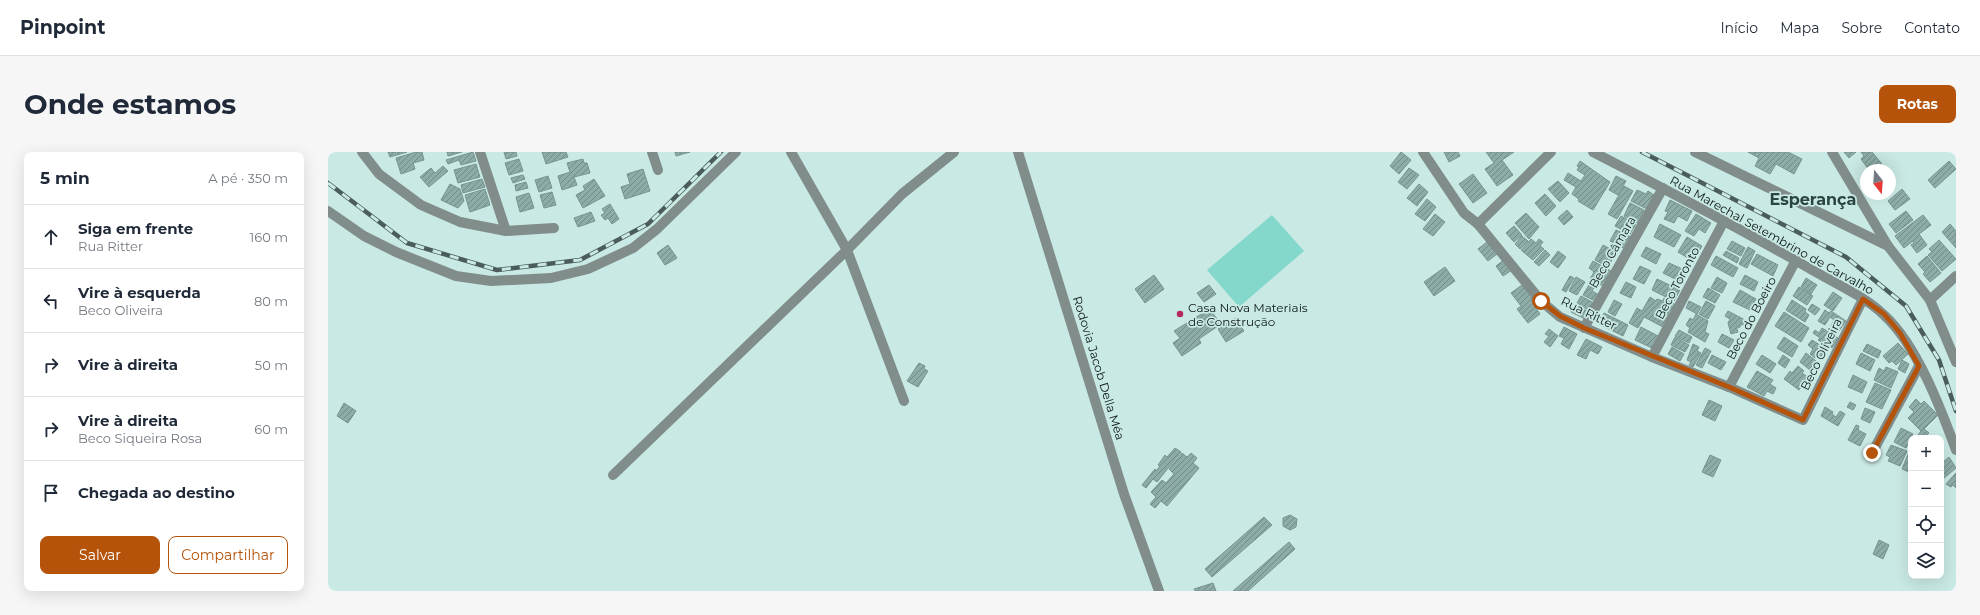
<!DOCTYPE html>
<html lang="pt">
<head>
<meta charset="utf-8">
<style>
  body { margin:0; font-family:Montserrat,sans-serif; background:#f6f6f7; color:#1f2937 }
  .controls { position:absolute; right:12px; bottom:12px; display:grid; overflow:hidden; border-radius:8px; box-shadow:0 4px 16px #0002 }
  .controls button { width:36px; height:36px; display:grid; place-items:center; padding:0; border:0; border-bottom:1px solid #e0e1e3; background:#fff; color:#1f2937; font:20px sans-serif }
  .compass { position:absolute; left:1532px; top:12px; width:36px; height:36px; border-radius:50%; background:#fff; box-shadow:0 4px 16px #0002; rotate:163deg }
  .stop { position:absolute; width:12px; height:12px; margin:-9px; border:3px solid #b45309; border-radius:50%; background:#fff }
  .stop.end { background:#b45309; border-color:#fff; box-shadow:0 1px 4px #0008 }
  .list { margin:0; padding:0; list-style:none }
  h2 { display:flex; justify-content:space-between; align-items:center; height:52px; margin:0; padding:0 16px; font-size:17px }
  h2 small { font-size:13px; font-weight:400; color:#747a83 }
  .list li { display:grid; grid-template-columns:26px 1fr auto; gap:12px; align-items:center; box-sizing:border-box; height:64px; padding:0 16px; border-top:1px solid #e0e1e3 }
  .list b { display:block; font-size:15px; white-space:nowrap }
  .list p { margin:0; font-size:13px; white-space:nowrap; color:#747a83 }
  .list em { font-size:13px; font-style:normal; color:#747a83 }
  .actions { display:flex; gap:8px; padding:12px 16px }
  .actions a { flex:1; padding:9px 0; border:1px solid #b45309; border-radius:8px; text-align:center; font-size:14px; color:#b45309 }
  .actions .main { background:#b45309; color:#fff }
  .icon { flex:none; width:22px; height:22px; fill:none; stroke:currentColor; stroke-width:2; stroke-linecap:round; stroke-linejoin:round }
  .map { position:relative; flex:none; width:1628px; height:439px; overflow:hidden; border-radius:8px }
  header { display:flex; align-items:center; gap:24px; box-sizing:border-box; height:56px; padding:0 20px; background:#fff; border-bottom:1px solid #e0e1e3 }
  header strong { font-size:19px }
  nav { display:flex; gap:22px; margin-inline-start:auto; font-size:14px }
  .intro { display:flex; align-items:center; justify-content:space-between; box-sizing:border-box; height:96px; padding:0 24px }
  h1 { margin:0; font-size:28px }
  .button { padding:10px 18px; border-radius:8px; background:#b45309; color:#fff; font-size:14px; font-weight:700 }
  main { display:flex; gap:24px; padding:0 24px }
  aside { flex:1; background:#fff; border-radius:8px; box-shadow:0 4px 16px #0002 }
  .map>svg:first-child { display:block }
</style>
</head>
<body>
<header>
<strong>Pinpoint</strong>
<nav><a>Início</a><a>Mapa</a><a>Sobre</a><a>Contato</a></nav>
</header>
<div class="intro"><h1>Onde estamos</h1><a class="button">Rotas</a></div>
<main>
<aside>
<h2>5 min<small>A pé · 350 m</small></h2>
<ul class="list">
<li><svg class="icon" aria-label="ahead" viewBox="0 0 24 24"><path d="M12 20V5M6 11l6-6 6 6"/></svg><div><b>Siga em frente</b><p>Rua Ritter</p></div><em>160 m</em></li>
<li><svg class="icon" aria-label="left" viewBox="0 0 24 24"><path d="M17 20v-9H6M10 6l-5 5 5 5"/></svg><div><b>Vire à esquerda</b><p>Beco Oliveira</p></div><em>80 m</em></li>
<li><svg class="icon" aria-label="right" viewBox="0 0 24 24"><path d="M7 20v-9h11M14 6l5 5-5 5"/></svg><div><b>Vire à direita</b></div><em>50 m</em></li>
<li><svg class="icon" aria-label="right" viewBox="0 0 24 24"><path d="M7 20v-9h11M14 6l5 5-5 5"/></svg><div><b>Vire à direita</b><p>Beco Siqueira Rosa</p></div><em>60 m</em></li>
<li><svg class="icon" aria-label="arrive" viewBox="0 0 24 24"><path d="M6 21V4h12l-3 4 3 4H6"/></svg><div><b>Chegada ao destino</b></div></li>
</ul>
<div class="actions"><a class="main">Salvar</a><a>Compartilhar</a></div>
</aside>
<div class="map">
<svg width="1628" height="439" viewBox="0 0 1628 439">
  <defs>
    <pattern id="building-hatch" width="6" height="6" patternUnits="userSpaceOnUse"><rect width="6" height="6" fill="#8eaca7"/><path d="M-1 1l2-2M0 6l6-6M5 7l2-2" fill="none" stroke="#728b87"/></pattern>
  </defs>
  <rect width="100%" height="100%" fill="#c9e9e4"/>
  <!-- park -->
  <polygon fill="#83d7cb" points="944,63 976,99 911,155 879,118"/>
  <!-- building -->
  <g fill="url(#building-hatch)" stroke="#779490">
    <polygon points="60,0 79,0 62,5"/>
    <polygon points="88,0 94,0 96,8 85,11 87,17 73,22 68,6"/>
    <polygon points="119,0 134,0 120,4"/>
    <polygon points="145,0 148,9 133,13 131,8 120,12 118,8"/>
    <polygon points="176,0 188,0 189,4 178,7"/>
    <polygon points="214,0 238,0 240,5 218,12"/>
    <polygon points="347,0 362,0 348,4"/>
    <polygon points="1073,0 1083,8 1071,22 1062,14"/>
    <polygon points="1116,0 1130,0 1132,4 1121,10"/>
    <polygon points="1158,0 1186,0 1174,8 1185,23 1169,34 1157,17 1166,11"/>
    <polygon points="1420,0 1460,0 1474,7 1466,22 1448,12 1442,22 1427,14 1431,6"/>
    <polygon points="1516,0 1528,0 1521,6"/>
    <polygon points="1533,0 1544,0 1554,12 1547,18 1541,18 1533,7 1536,4"/>
    <polygon points="191,7 195,19 181,23 177,11"/>
    <polygon points="255,7 256,11 259,11 262,21 246,25 249,33 234,38 230,24 242,20 239,11"/>
    <polygon points="1252,9 1282,30 1265,58 1250,49 1251,47 1244,42 1248,35 1236,28 1240,21 1253,29 1257,23 1249,18 1251,15 1249,14"/>
    <polygon points="1621,9 1628,17 1607,36 1600,28"/>
    <polygon points="148,12 152,25 130,31 126,18"/>
    <polygon points="115,14 120,19 101,35 92,25 103,16 107,21"/>
    <polygon points="1081,16 1091,23 1079,37 1070,30"/>
    <polygon points="315,17 322,39 297,47 293,35 302,32 299,22"/>
    <polygon points="1145,22 1159,41 1145,51 1131,32"/>
    <polygon points="195,23 197,27 185,31 183,26"/>
    <polygon points="220,24 224,36 211,40 207,28"/>
    <polygon points="1288,24 1298,29 1290,43 1281,38"/>
    <polygon points="154,27 157,35 135,41 133,33"/>
    <polygon points="266,27 277,44 255,56 248,43 257,38 255,34"/>
    <polygon points="1230,29 1241,41 1232,50 1220,37"/>
    <polygon points="198,30 200,36 188,39 187,33"/>
    <polygon points="122,32 132,37 136,49 130,56 113,48"/>
    <polygon points="1091,32 1100,40 1089,54 1079,46"/>
    <polygon points="1296,34 1305,39 1289,67 1280,62"/>
    <polygon points="157,37 162,53 142,60 137,43"/>
    <polygon points="1574,37 1582,47 1567,58 1560,49"/>
    <polygon points="1309,38 1318,42 1320,39 1326,43 1319,57 1303,49"/>
    <polygon points="224,40 228,53 216,56 212,43"/>
    <polygon points="201,41 206,56 192,60 188,45"/>
    <polygon points="1217,42 1228,54 1218,64 1207,51"/>
    <polygon points="1099,47 1108,55 1097,69 1087,62"/>
    <polygon points="1342,48 1364,59 1359,69 1350,64 1346,71 1336,67 1340,60 1337,59"/>
    <polygon points="1302,51 1316,58 1310,71 1296,64"/>
    <polygon points="282,52 291,67 284,72 280,66 277,68 273,63 277,61 274,57"/>
    <polygon points="1239,58 1245,65 1236,73 1230,66"/>
    <polygon points="1578,59 1585,68 1568,81 1561,72"/>
    <polygon points="263,60 267,69 250,75 246,66"/>
    <polygon points="1198,61 1211,75 1201,87 1187,71"/>
    <polygon points="1107,62 1117,70 1105,84 1095,77"/>
    <polygon points="1368,62 1383,71 1377,81 1371,77 1366,84 1357,79"/>
    <polygon points="1595,63 1603,73 1591,82 1599,93 1589,101 1583,93 1586,91 1585,89 1576,96 1567,84"/>
    <polygon points="1293,64 1308,72 1302,82 1287,74"/>
    <polygon points="1332,72 1353,83 1346,95 1326,85"/>
    <polygon points="1622,72 1628,79 1628,96 1614,80"/>
    <polygon points="1186,74 1194,83 1186,90 1178,81"/>
    <polygon points="1288,78 1303,85 1297,97 1282,89"/>
    <polygon points="1194,84 1200,89 1192,97 1187,92"/>
    <polygon points="1359,85 1374,94 1365,109 1350,100"/>
    <polygon points="1203,87 1208,91 1211,87 1215,90 1212,94 1216,97 1205,108 1193,98"/>
    <polygon points="1611,88 1628,107 1614,119 1600,103 1604,100 1601,97"/>
    <polygon points="1404,89 1417,96 1413,104 1399,97"/>
    <polygon points="1159,90 1169,102 1160,109 1150,97"/>
    <polygon points="340,93 349,106 337,113 329,101"/>
    <polygon points="1275,93 1288,100 1280,115 1267,108"/>
    <polygon points="1318,95 1333,102 1328,112 1313,104"/>
    <polygon points="1420,95 1427,99 1419,116 1411,112"/>
    <polygon points="1217,98 1222,103 1211,114 1206,110"/>
    <polygon points="1230,99 1238,105 1230,116 1222,110"/>
    <polygon points="1398,99 1411,106 1409,111 1395,103"/>
    <polygon points="1429,102 1450,113 1445,124 1423,112"/>
    <polygon points="1388,104 1410,116 1405,125 1383,113"/>
    <polygon points="1599,104 1613,121 1602,130 1595,122 1597,120 1590,112"/>
    <polygon points="1176,108 1184,118 1175,124 1168,114"/>
    <polygon points="1265,109 1283,119 1275,134 1262,127 1266,120 1261,116"/>
    <polygon points="1341,111 1359,119 1353,130 1335,121"/>
    <polygon points="1312,114 1323,119 1316,132 1305,127"/>
    <polygon points="1117,115 1127,129 1106,144 1096,130"/>
    <polygon points="826,123 836,137 817,151 807,137"/>
    <polygon points="1417,123 1430,130 1426,139 1412,132"/>
    <polygon points="1242,124 1246,126 1238,140 1234,138"/>
    <polygon points="1248,125 1257,130 1249,143 1241,139"/>
    <polygon points="1389,125 1399,131 1394,141 1383,136"/>
    <polygon points="1478,126 1489,133 1483,142 1473,135"/>
    <polygon points="1329,127 1352,138 1346,149 1324,138"/>
    <polygon points="1298,130 1308,135 1303,146 1292,141"/>
    <polygon points="1262,131 1267,134 1264,139 1271,143 1267,149 1255,143"/>
    <polygon points="881,133 888,142 876,150 869,141"/>
    <polygon points="1194,133 1205,147 1203,149 1212,162 1200,171 1189,157 1193,154 1183,141"/>
    <polygon points="1471,135 1485,144 1479,153 1465,144"/>
    <polygon points="1380,136 1392,143 1387,151 1375,145"/>
    <polygon points="1412,138 1428,147 1422,158 1405,150"/>
    <polygon points="1505,140 1514,146 1505,159 1496,153"/>
    <polygon points="1253,144 1266,151 1262,159 1249,151"/>
    <polygon points="1322,145 1328,149 1329,147 1335,149 1336,146 1348,153 1335,175 1316,165 1310,176 1301,171 1309,156 1314,159"/>
    <polygon points="1286,148 1294,152 1287,164 1280,160"/>
    <polygon points="1464,148 1478,157 1477,160 1481,163 1477,170 1458,158"/>
    <polygon points="1361,149 1373,155 1369,162 1358,156"/>
    <polygon points="1378,149 1387,154 1380,167 1371,162"/>
    <polygon points="1484,152 1492,157 1487,163 1480,158"/>
    <polygon points="1247,153 1261,160 1257,167 1243,160"/>
    <polygon points="1497,158 1501,161 1503,159 1518,169 1511,179 1503,174 1506,168 1502,165 1497,173 1490,169"/>
    <polygon points="878,159 879,161 883,159 893,172 871,187 873,191 854,204 845,191 852,186 846,179"/>
    <polygon points="1400,159 1419,169 1416,173 1414,172 1411,176 1408,174 1410,180 1403,182 1400,171 1402,167 1397,164"/>
    <polygon points="1456,160 1481,176 1473,190 1447,174"/>
    <polygon points="1276,161 1300,173 1295,184 1271,172"/>
    <polygon points="1368,162 1380,169 1377,180 1381,182 1377,190 1360,180 1362,176 1358,173 1362,166 1365,168"/>
    <polygon points="907,166 916,179 898,190 890,177"/>
    <polygon points="1236,175 1249,182 1241,197 1233,192 1236,186 1231,184"/>
    <polygon points="1313,175 1330,184 1324,196 1307,188"/>
    <polygon points="1494,176 1510,186 1504,196 1490,188 1492,186 1485,181 1487,178 1491,181"/>
    <polygon points="1221,177 1230,184 1222,195 1216,190 1221,184 1217,182"/>
    <polygon points="1351,178 1364,185 1361,191 1347,184"/>
    <polygon points="1394,182 1406,188 1401,196 1390,190"/>
    <polygon points="1347,185 1361,193 1357,200 1343,193"/>
    <polygon points="1456,185 1470,194 1464,205 1449,196"/>
    <polygon points="1258,187 1274,195 1270,202 1262,198 1258,207 1249,203"/>
    <polygon points="1484,188 1498,197 1493,205 1490,202 1487,206 1482,202 1485,197 1480,193"/>
    <polygon points="1570,191 1580,202 1568,213 1564,209 1561,211 1555,204"/>
    <polygon points="1365,192 1371,195 1369,199 1373,201 1365,215 1361,213 1363,210 1359,208"/>
    <polygon points="1539,192 1553,199 1550,206 1535,199"/>
    <polygon points="1344,195 1356,202 1352,209 1340,202"/>
    <polygon points="1377,196 1383,199 1374,216 1368,213"/>
    <polygon points="1478,201 1488,209 1482,218 1472,210"/>
    <polygon points="1533,201 1547,208 1542,219 1528,212"/>
    <polygon points="1384,203 1398,210 1393,218 1380,211"/>
    <polygon points="1434,203 1448,212 1442,221 1428,212"/>
    <polygon points="1455,203 1462,208 1457,216 1450,211"/>
    <polygon points="1574,208 1581,212 1577,221 1570,217"/>
    <polygon points="591,211 597,214 596,217 600,219 590,235 579,229"/>
    <polygon points="1470,214 1476,219 1474,221 1482,227 1476,236 1474,234 1471,238 1456,227 1462,219 1464,221"/>
    <polygon points="1558,215 1570,220 1563,236 1546,228 1551,216 1556,219"/>
    <polygon points="1429,219 1445,228 1442,232 1448,236 1445,242 1439,239 1436,244 1419,235"/>
    <polygon points="1525,223 1539,230 1534,241 1520,235"/>
    <polygon points="1547,231 1563,238 1554,257 1538,250"/>
    <polygon points="1588,247 1593,252 1596,249 1610,263 1596,277 1601,281 1596,286 1593,286 1590,283 1593,279 1580,266 1586,260 1581,255"/>
    <polygon points="1381,248 1394,254 1387,269 1374,263"/>
    <polygon points="1522,250 1528,253 1525,258 1519,255"/>
    <polygon points="16,251 28,259 20,271 9,264"/>
    <polygon points="1497,255 1505,260 1504,262 1508,265 1512,259 1517,262 1510,274 1493,264"/>
    <polygon points="1537,256 1547,260 1542,271 1533,267"/>
    <polygon points="1528,273 1531,274 1530,278 1538,282 1532,294 1520,288"/>
    <polygon points="1573,276 1585,282 1578,296 1566,290"/>
    <polygon points="1563,293 1579,299 1572,314 1560,309 1562,305 1558,303"/>
    <polygon points="847,296 853,300 829,330 825,327 818,336 814,333 827,317 828,319 832,314 830,313 837,303 839,305"/>
    <polygon points="1581,300 1583,300 1583,321 1574,317"/>
    <polygon points="854,301 859,305 863,301 869,306 865,311 871,316 839,354 833,349 827,356 822,352 828,345 823,340 834,328 838,331 846,322 841,317"/>
    <polygon points="1382,303 1393,308 1385,325 1374,320"/>
    <polygon points="1621,305 1628,316 1615,327 1613,324 1613,312"/>
    <polygon points="1628,321 1628,336 1625,333 1623,335 1618,332"/>
    <polygon points="962,363 969,367 968,375 962,378 955,374 955,366"/>
    <polygon points="936,365 944,373 884,425 877,417"/>
    <polygon points="1551,388 1561,393 1555,407 1545,402"/>
    <polygon points="961,390 967,397 920,439 905,439"/>
    <polygon points="885,431 888,439 867,439 866,437"/>
  </g>
  <g fill="none" stroke-linecap="round" stroke-linejoin="round">
    <!-- minor -->
    <g stroke="#808d8b" stroke-width="10">
      <polyline points="34,0 51,22 93,53 132,70 178,79 226,76"/>
      <polyline points="152,0 178,79"/>
      <polyline points="324,0 330,18"/>
      <polyline points="463,0 519,98 576,249"/>
      <polyline points="1095,0 1136,61 1150,72 1213,149 1232,165 1324,205 1401,235 1475,268 1535,147"/>
      <path d="M1265,0c72,37 144,75 214,115 25,15 56,28 77,48 33,30 57,94 72,135"/>
      <polyline points="1367,0 1560,94 1602,148"/>
      <polyline points="1504,0 1560,94"/>
      <polyline points="1150,72 1223,0"/>
      <polyline points="1256,176 1335,36"/>
      <polyline points="1324,205 1396,69"/>
      <polyline points="1401,235 1468,108"/>
      <polyline points="1544,301 1591,214"/>
      <polyline points="285,323 519,98 574,42 626,0"/>
    </g>
    <!-- tertiary -->
    <g stroke="#808d8b" stroke-width="10">
      <polyline points="690,0 796,342 831,439"/>
      <polyline points="0,59 36,84 68,100 128,124 163,129 223,126 260,117 305,96 329,77 408,0"/>
      <polyline points="1628,124 1602,148 1628,210"/>
    </g>
    <!-- rail casing -->
    <g stroke="#4b5d5b" stroke-width="4.5">
      <g id="rail">
        <polyline points="1314,0 1518,105 1578,154 1611,208 1628,259"/>
        <polyline points="0,31 79,91 169,118 252,108 320,72 393,0"/>
      </g>
    </g>
    <!-- rail -->
    <use href="#rail" stroke="#c9e9e4" stroke-width="3" stroke-dasharray="9" stroke-linecap="butt"/>
  </g>
  <g fill="none" stroke-linecap="round" stroke-linejoin="round">
    <!-- route -->
    <polyline stroke="#b45309" stroke-width="5" points="1213,149 1232,164 1256,176 1401,235 1475,268 1535,147 1556,162 1572,181 1591,214 1544,301"/>
  </g>
  <!-- markers -->
  <circle fill="#b6285c" stroke="#c9e9e4" stroke-width="1.5" cx="852" cy="162" r="4"/>
  <g text-anchor="middle" dominant-baseline="central" stroke-width="3.5" stroke-linejoin="round" paint-order="stroke">
    <!-- street labels -->
    <g font-size="12" fill="#0e1918" stroke="#c9e9e4">
      <text transform="translate(1444 83) rotate(29)">Rua Marechal Setembrino de Carvalho</text>
      <text transform="translate(1284 100) rotate(-60)">Beco Câmara</text>
      <text transform="translate(1349 131) rotate(-62)">Beco Toronto</text>
      <text transform="translate(1261 161) rotate(26)">Rua Ritter</text>
      <text transform="translate(1423 166) rotate(-62)">Beco do Boeiro</text>
      <text transform="translate(1493 202) rotate(-64)">Beco Oliveira</text>
      <text transform="translate(771 216) rotate(73)">Rodovia Jacob Della Méa</text>
    </g>
    <!-- poi labels -->
    <g font-size="12" fill="#0e1918" stroke="#c9e9e4" text-anchor="start">
      <text x="860" y="155">Casa Nova Materiais<tspan x="860" dy="14">de Construção</tspan></text>
    </g>
    <!-- district labels -->
    <g font-size="16" font-weight="bold" fill="#2b4642" stroke="#c9e9e4">
      <text x="1485" y="47">Esperança</text>
    </g>
  </g>
</svg>
<div class="controls">
<button>+</button>
<button>−</button>
<button><svg class="icon" aria-label="locate" viewBox="0 0 24 24"><circle cx="12" cy="12" r="6"/><path d="M12 2v4M12 18v4M2 12h4M18 12h4"/></svg></button>
<button><svg class="icon" aria-label="layers" viewBox="0 0 24 24"><path d="M12 4l9 5-9 5-9-5zM3 14l9 5 9-5"/></svg></button>
</div>
<svg class="compass" viewBox="-18 -18 36 36"><path d="M0-13l5 13h-10z" fill="#e53935"/><path d="M0 13l5-13h-10z" fill="#747a83"/></svg>
<div class="stop" style="left:1213px;top:149px"></div>
<div class="stop end" style="left:1544px;top:301px"></div>
</div>
</main>
</body>
</html>
